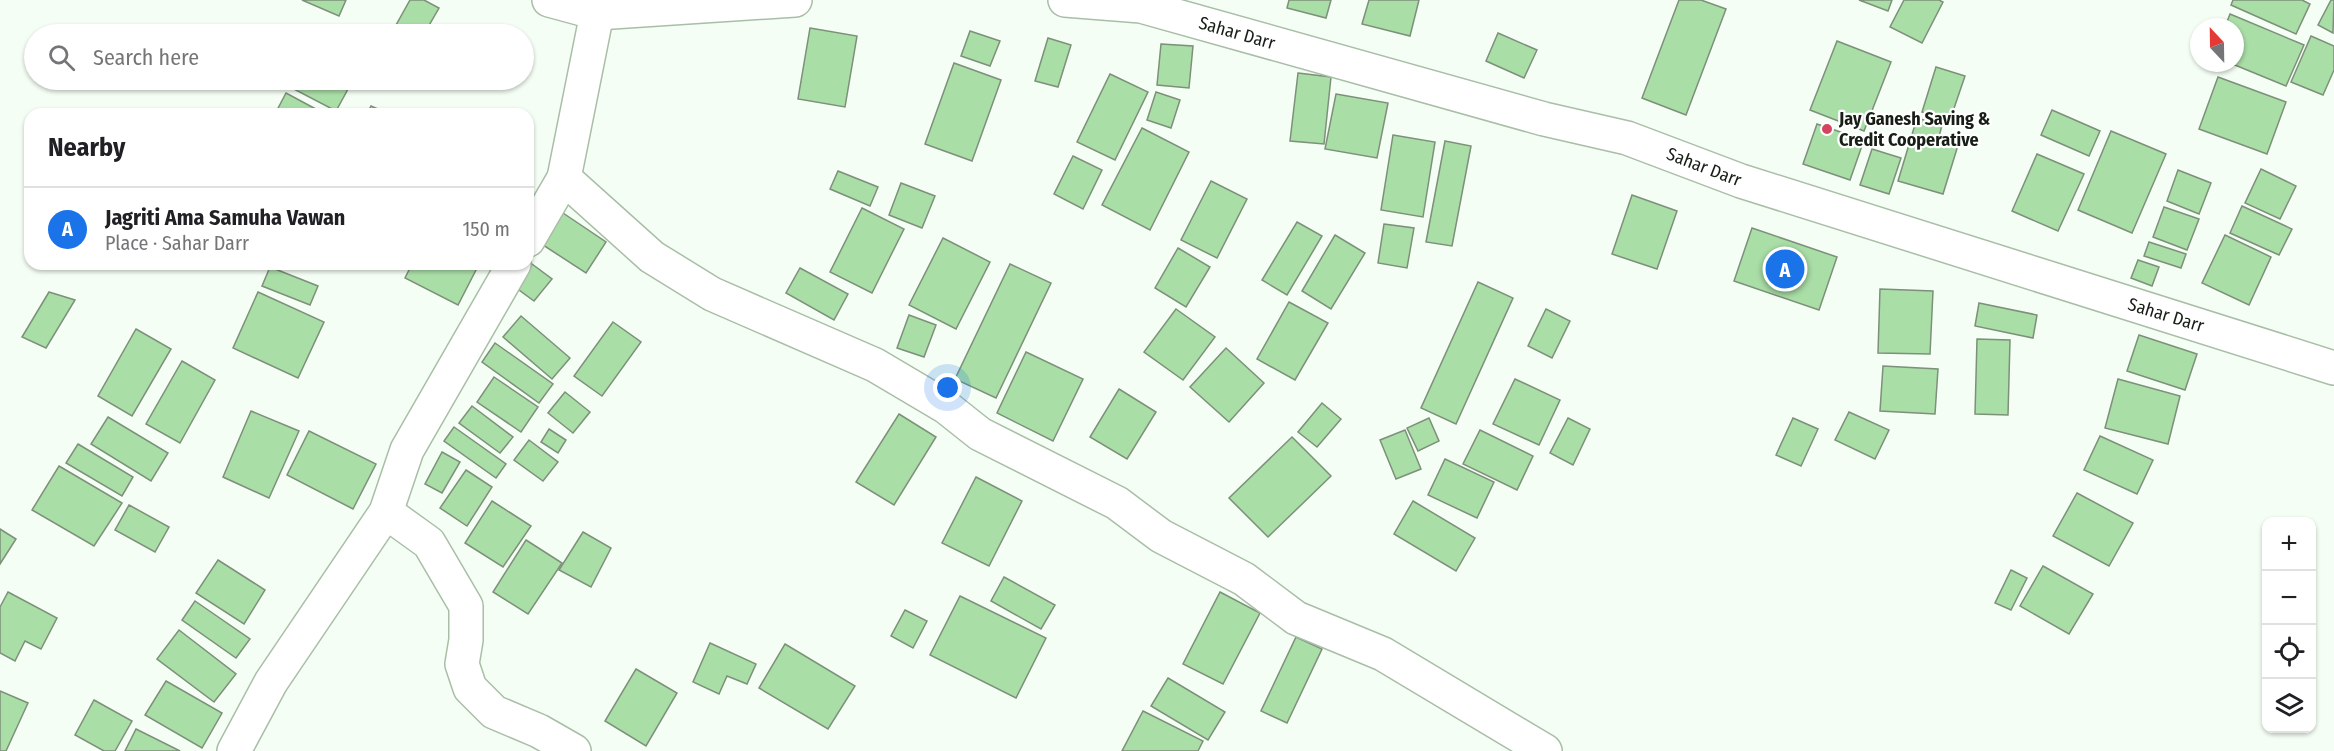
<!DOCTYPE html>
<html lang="en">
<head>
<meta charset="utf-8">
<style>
  body { margin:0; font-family:"Fira Sans Condensed",sans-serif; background:#f2f2f2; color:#202124 }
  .controls { position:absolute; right:18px; bottom:18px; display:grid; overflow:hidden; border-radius:12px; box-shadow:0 2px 4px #0004 }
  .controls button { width:54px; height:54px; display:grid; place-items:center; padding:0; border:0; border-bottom:2px solid #e0e0e0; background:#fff; color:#202124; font:30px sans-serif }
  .compass { position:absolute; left:2190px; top:18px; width:54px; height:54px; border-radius:50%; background:#fff; box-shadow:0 2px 4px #0004; rotate:338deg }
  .you { position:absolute; left:948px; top:388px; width:21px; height:21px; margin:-15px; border:4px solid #fff; border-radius:50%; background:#1a73e8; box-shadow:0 0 0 9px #1a73e833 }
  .badge { display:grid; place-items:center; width:39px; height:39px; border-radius:50%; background:#1a73e8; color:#fff; font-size:20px; font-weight:700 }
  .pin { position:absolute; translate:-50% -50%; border:3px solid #fff; box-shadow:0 2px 6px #0006 }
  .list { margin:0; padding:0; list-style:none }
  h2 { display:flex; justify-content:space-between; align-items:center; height:78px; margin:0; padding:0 24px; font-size:26px }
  h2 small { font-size:20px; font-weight:400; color:#757577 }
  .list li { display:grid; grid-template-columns:39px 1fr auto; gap:18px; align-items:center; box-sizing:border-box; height:84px; padding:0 24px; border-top:2px solid #e0e0e0 }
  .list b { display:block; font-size:22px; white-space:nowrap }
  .list p { margin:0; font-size:20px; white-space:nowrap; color:#757577 }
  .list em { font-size:20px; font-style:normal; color:#757577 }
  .icon { flex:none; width:33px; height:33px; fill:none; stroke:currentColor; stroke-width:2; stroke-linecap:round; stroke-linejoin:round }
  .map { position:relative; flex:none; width:2334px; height:751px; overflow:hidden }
  .search { position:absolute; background:#fff; box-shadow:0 2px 4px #0004; left:24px; top:24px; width:510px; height:66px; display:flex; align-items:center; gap:15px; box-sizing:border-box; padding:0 21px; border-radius:33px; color:#757577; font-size:22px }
  .panel { position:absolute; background:#fff; box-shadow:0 2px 4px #0004; left:24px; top:108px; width:510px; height:162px; border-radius:18px }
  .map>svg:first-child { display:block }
</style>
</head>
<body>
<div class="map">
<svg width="2334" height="751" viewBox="0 0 2334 751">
  <rect width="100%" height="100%" fill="#f5fef4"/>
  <!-- building -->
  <g fill="#aadea7" stroke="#7c907a" stroke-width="1.5">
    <polygon points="302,0 346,0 339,16"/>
    <polygon points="410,0 424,0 439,8 424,34 391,34"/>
    <polygon points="1289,0 1331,0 1326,18 1287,8"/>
    <polygon points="1369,0 1419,0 1410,36 1362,24"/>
    <polygon points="1679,0 1701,0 1726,9 1686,115 1642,98"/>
    <polygon points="1859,0 1892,0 1888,11"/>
    <polygon points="1904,0 1939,0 1943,2 1922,43 1890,27"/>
    <polygon points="2233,0 2302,0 2310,4 2296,34 2231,5"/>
    <polygon points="2331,0 2334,0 2333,33 2318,25"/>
    <polygon points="2230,14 2304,45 2286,86 2230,63 2235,63 2235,27 2225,27"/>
    <polygon points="810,28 857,36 845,107 798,99"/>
    <polygon points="970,31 1000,41 990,66 961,56"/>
    <polygon points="1498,33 1537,50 1524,78 1486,61"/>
    <polygon points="2311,36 2334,46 2334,70 2323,95 2291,82"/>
    <polygon points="1048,38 1071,45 1058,87 1035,81"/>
    <polygon points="1837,41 1891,62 1864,131 1810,110"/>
    <polygon points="1161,44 1193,46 1189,88 1157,85"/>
    <polygon points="954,63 1001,80 972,161 925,144"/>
    <polygon points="1936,67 1965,76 1950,120 1922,112"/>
    <polygon points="1298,73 1331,77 1324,144 1290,141"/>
    <polygon points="1110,74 1148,92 1115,160 1077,142"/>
    <polygon points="2218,77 2286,102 2267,154 2199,129"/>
    <polygon points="292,80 331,80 348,89 336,111 288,86"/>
    <polygon points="1156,92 1180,100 1171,128 1147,120"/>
    <polygon points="286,93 325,114 275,114"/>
    <polygon points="1336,94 1388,103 1377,158 1325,149"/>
    <polygon points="371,106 389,114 367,114"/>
    <polygon points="2052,110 2100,131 2089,156 2041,135"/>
    <polygon points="1917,118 1942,125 1939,137 1959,142 1943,194 1898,181"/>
    <polygon points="1817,124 1864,140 1850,180 1803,164"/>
    <polygon points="1142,128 1189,152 1150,230 1102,205"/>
    <polygon points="2111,131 2166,154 2132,233 2078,210"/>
    <polygon points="1393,135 1435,142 1423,217 1381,210"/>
    <polygon points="1445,141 1471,146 1452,246 1426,242"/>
    <polygon points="1872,149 1901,158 1889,194 1860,185"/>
    <polygon points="2037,154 2084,174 2058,231 2012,211"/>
    <polygon points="1073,156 1102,170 1083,209 1054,194"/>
    <polygon points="2261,169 2296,186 2280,219 2245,203"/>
    <polygon points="2178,170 2211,183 2199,214 2167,201"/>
    <polygon points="838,171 878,187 870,206 830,189"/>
    <polygon points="1211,181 1247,199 1217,258 1181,240"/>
    <polygon points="901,183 935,196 922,228 889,215"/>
    <polygon points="1632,195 1677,211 1657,269 1612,254"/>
    <polygon points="2242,206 2292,229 2279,255 2230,233"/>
    <polygon points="2164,207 2199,219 2187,250 2153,237"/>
    <polygon points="862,208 904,229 872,293 830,272"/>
    <polygon points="563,213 606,242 586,273 543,245"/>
    <polygon points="1297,222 1322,236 1287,295 1262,280"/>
    <polygon points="1384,224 1414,228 1407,268 1378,263"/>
    <polygon points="1752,228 1837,257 1819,310 1734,281"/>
    <polygon points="1335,235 1365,253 1331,309 1302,291"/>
    <polygon points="2225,235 2271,257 2249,305 2202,283"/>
    <polygon points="943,238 990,262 956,329 909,305"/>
    <polygon points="2149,242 2186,254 2181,268 2144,256"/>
    <polygon points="1178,248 1210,267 1186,307 1155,288"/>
    <polygon points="2138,260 2159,267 2152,286 2131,278"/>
    <polygon points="412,264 469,264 477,268 458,305 405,278"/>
    <polygon points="532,264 552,279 534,301 515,287"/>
    <polygon points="1010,264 1051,283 996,398 955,379"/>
    <polygon points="270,267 318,286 310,305 262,286"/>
    <polygon points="800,268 848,294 834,320 786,293"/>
    <polygon points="1478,282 1513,298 1456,424 1421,408"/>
    <polygon points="1880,289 1933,291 1930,354 1878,353"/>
    <polygon points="49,292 75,300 46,348 22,337"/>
    <polygon points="258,292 324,322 298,378 233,348"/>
    <polygon points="1289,302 1328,323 1295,380 1257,359"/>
    <polygon points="1979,303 2037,315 2033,338 1975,326"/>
    <polygon points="1176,309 1215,337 1183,380 1144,352"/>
    <polygon points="1546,309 1570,321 1552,358 1528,346"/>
    <polygon points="909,315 936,325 924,357 897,348"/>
    <polygon points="521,316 570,358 552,379 503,337"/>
    <polygon points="613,322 641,342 602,396 574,376"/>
    <polygon points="136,329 171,349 132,416 98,396"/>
    <polygon points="2139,335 2197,354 2185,390 2127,371"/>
    <polygon points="1977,339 2010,340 2008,415 1975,414"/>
    <polygon points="495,343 553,384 539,403 482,362"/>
    <polygon points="1226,348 1264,383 1229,422 1190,387"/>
    <polygon points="1026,352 1083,379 1053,441 997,413"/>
    <polygon points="182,361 215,380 180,443 146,424"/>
    <polygon points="1883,366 1938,369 1935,414 1880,411"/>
    <polygon points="494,377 538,407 521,432 477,402"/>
    <polygon points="1515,379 1560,400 1539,445 1493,424"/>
    <polygon points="2118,379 2180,396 2168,444 2105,428"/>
    <polygon points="1119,389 1156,412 1127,459 1090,437"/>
    <polygon points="565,392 590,412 573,433 548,413"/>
    <polygon points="1322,403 1341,419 1317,447 1298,432"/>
    <polygon points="472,406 513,437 500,453 459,423"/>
    <polygon points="251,411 299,431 269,498 223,477"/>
    <polygon points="1849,412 1889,430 1875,459 1835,440"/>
    <polygon points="899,414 936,437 894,505 856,482"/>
    <polygon points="108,417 168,453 151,481 91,444"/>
    <polygon points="1429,418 1439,441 1418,451 1407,428"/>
    <polygon points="1568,418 1590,429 1573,465 1550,453"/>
    <polygon points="1793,418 1818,429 1801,466 1776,455"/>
    <polygon points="454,427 506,464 496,478 444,441"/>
    <polygon points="549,429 566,440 558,453 541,442"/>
    <polygon points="1405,430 1421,469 1396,479 1380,440"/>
    <polygon points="1480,430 1533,456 1517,490 1463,464"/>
    <polygon points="309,431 376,464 353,509 287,475"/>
    <polygon points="2100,436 2153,460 2137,494 2084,470"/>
    <polygon points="1292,437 1331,476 1268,537 1229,498"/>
    <polygon points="529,440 558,462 543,481 514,460"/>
    <polygon points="78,444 133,477 122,496 66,463"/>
    <polygon points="442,452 460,462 442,493 425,484"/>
    <polygon points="1445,459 1494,482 1477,518 1428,495"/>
    <polygon points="59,466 122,503 94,546 32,510"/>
    <polygon points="466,470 492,487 467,526 440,508"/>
    <polygon points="976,477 1022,501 989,566 942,543"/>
    <polygon points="2077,493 2133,523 2109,566 2053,536"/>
    <polygon points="492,501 531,526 503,567 465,543"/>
    <polygon points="1413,501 1475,538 1456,571 1394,534"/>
    <polygon points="129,505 169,527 155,552 115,530"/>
    <polygon points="0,529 16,539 0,564"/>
    <polygon points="583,532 611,548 591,587 559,570"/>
    <polygon points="526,540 562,563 528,614 493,592"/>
    <polygon points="218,560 265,590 244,624 196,593"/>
    <polygon points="2043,566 2093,594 2069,634 2020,606"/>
    <polygon points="2011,570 2027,578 2011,610 1995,603"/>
    <polygon points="1004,577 1055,605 1041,629 991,601"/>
    <polygon points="8,592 57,618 41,649 25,641 15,661 0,653 0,607"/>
    <polygon points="1220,592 1260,613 1223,684 1183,664"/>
    <polygon points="960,596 1046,638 1016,698 930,655"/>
    <polygon points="195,601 250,639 236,658 182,620"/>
    <polygon points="905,610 927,621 913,648 891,636"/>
    <polygon points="179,630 236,674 214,702 157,659"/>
    <polygon points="1296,637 1322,649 1287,723 1261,711"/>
    <polygon points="710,643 756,664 747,684 727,676 719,694 693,682"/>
    <polygon points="785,644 855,686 828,729 759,688"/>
    <polygon points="636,669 677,693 646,746 605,721"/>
    <polygon points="1168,678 1225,712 1208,740 1151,706"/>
    <polygon points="166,681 222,713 202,748 145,715"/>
    <polygon points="0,691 28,703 6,751 0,751"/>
    <polygon points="94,700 132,721 115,751 104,751 75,735"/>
    <polygon points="1143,711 1203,741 1198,751 1122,751"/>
    <polygon points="136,729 180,751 125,751"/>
  </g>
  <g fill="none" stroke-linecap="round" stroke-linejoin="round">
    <!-- minor casing -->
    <g stroke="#a9bea7" stroke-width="36">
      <g id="minor">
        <polyline points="549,0 597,13 795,0"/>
        <polyline points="602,0 597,13 564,178 652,257 712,294 875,365 946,407 980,434 1117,503 1161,536 1244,579 1296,618 1383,654 1545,751"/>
        <polyline points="1065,0 1141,6 1544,119 1627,138 1741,181 2334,368"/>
        <polyline points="528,240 564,178"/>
        <polyline points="386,512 429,543 466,606 466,640 462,664 470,688 494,712 539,731 574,751"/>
        <polyline points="234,751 271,682 386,512 407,450 514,264"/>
      </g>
    </g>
    <!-- minor -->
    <use href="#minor" stroke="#fff" stroke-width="33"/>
  </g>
  <!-- markers -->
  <circle fill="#d4435f" stroke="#fff" stroke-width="2" cx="1827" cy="129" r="6"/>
  <g text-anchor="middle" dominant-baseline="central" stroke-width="4.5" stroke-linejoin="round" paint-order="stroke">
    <!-- street labels -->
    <g font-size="18" fill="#161e15" stroke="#fff">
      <text transform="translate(1237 33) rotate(16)">Sahar Darr</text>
      <text transform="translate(1704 167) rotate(21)">Sahar Darr</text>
      <text transform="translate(2166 315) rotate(17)">Sahar Darr</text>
    </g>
    <!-- poi labels -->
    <g font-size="18" font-weight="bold" fill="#161e15" stroke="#fff" text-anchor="start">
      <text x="1839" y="119">Jay Ganesh Saving &amp;<tspan x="1839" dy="21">Credit Cooperative</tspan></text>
    </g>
  </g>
</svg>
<div class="controls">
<button>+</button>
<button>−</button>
<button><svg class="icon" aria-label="locate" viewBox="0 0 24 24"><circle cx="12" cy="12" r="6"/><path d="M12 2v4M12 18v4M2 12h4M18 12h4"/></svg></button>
<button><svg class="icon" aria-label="layers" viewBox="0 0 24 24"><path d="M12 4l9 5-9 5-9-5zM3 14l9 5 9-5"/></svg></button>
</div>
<svg class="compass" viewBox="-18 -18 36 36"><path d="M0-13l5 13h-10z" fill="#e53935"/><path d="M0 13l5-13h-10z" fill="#757577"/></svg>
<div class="you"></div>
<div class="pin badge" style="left:1785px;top:269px">A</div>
<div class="search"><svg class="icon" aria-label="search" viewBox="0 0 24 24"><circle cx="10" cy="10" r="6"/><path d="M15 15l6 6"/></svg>Search here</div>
<section class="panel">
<h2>Nearby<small></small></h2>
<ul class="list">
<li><span class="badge">A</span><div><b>Jagriti Ama Samuha Vawan</b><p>Place · Sahar Darr</p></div><em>150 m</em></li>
</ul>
</section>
</div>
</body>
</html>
